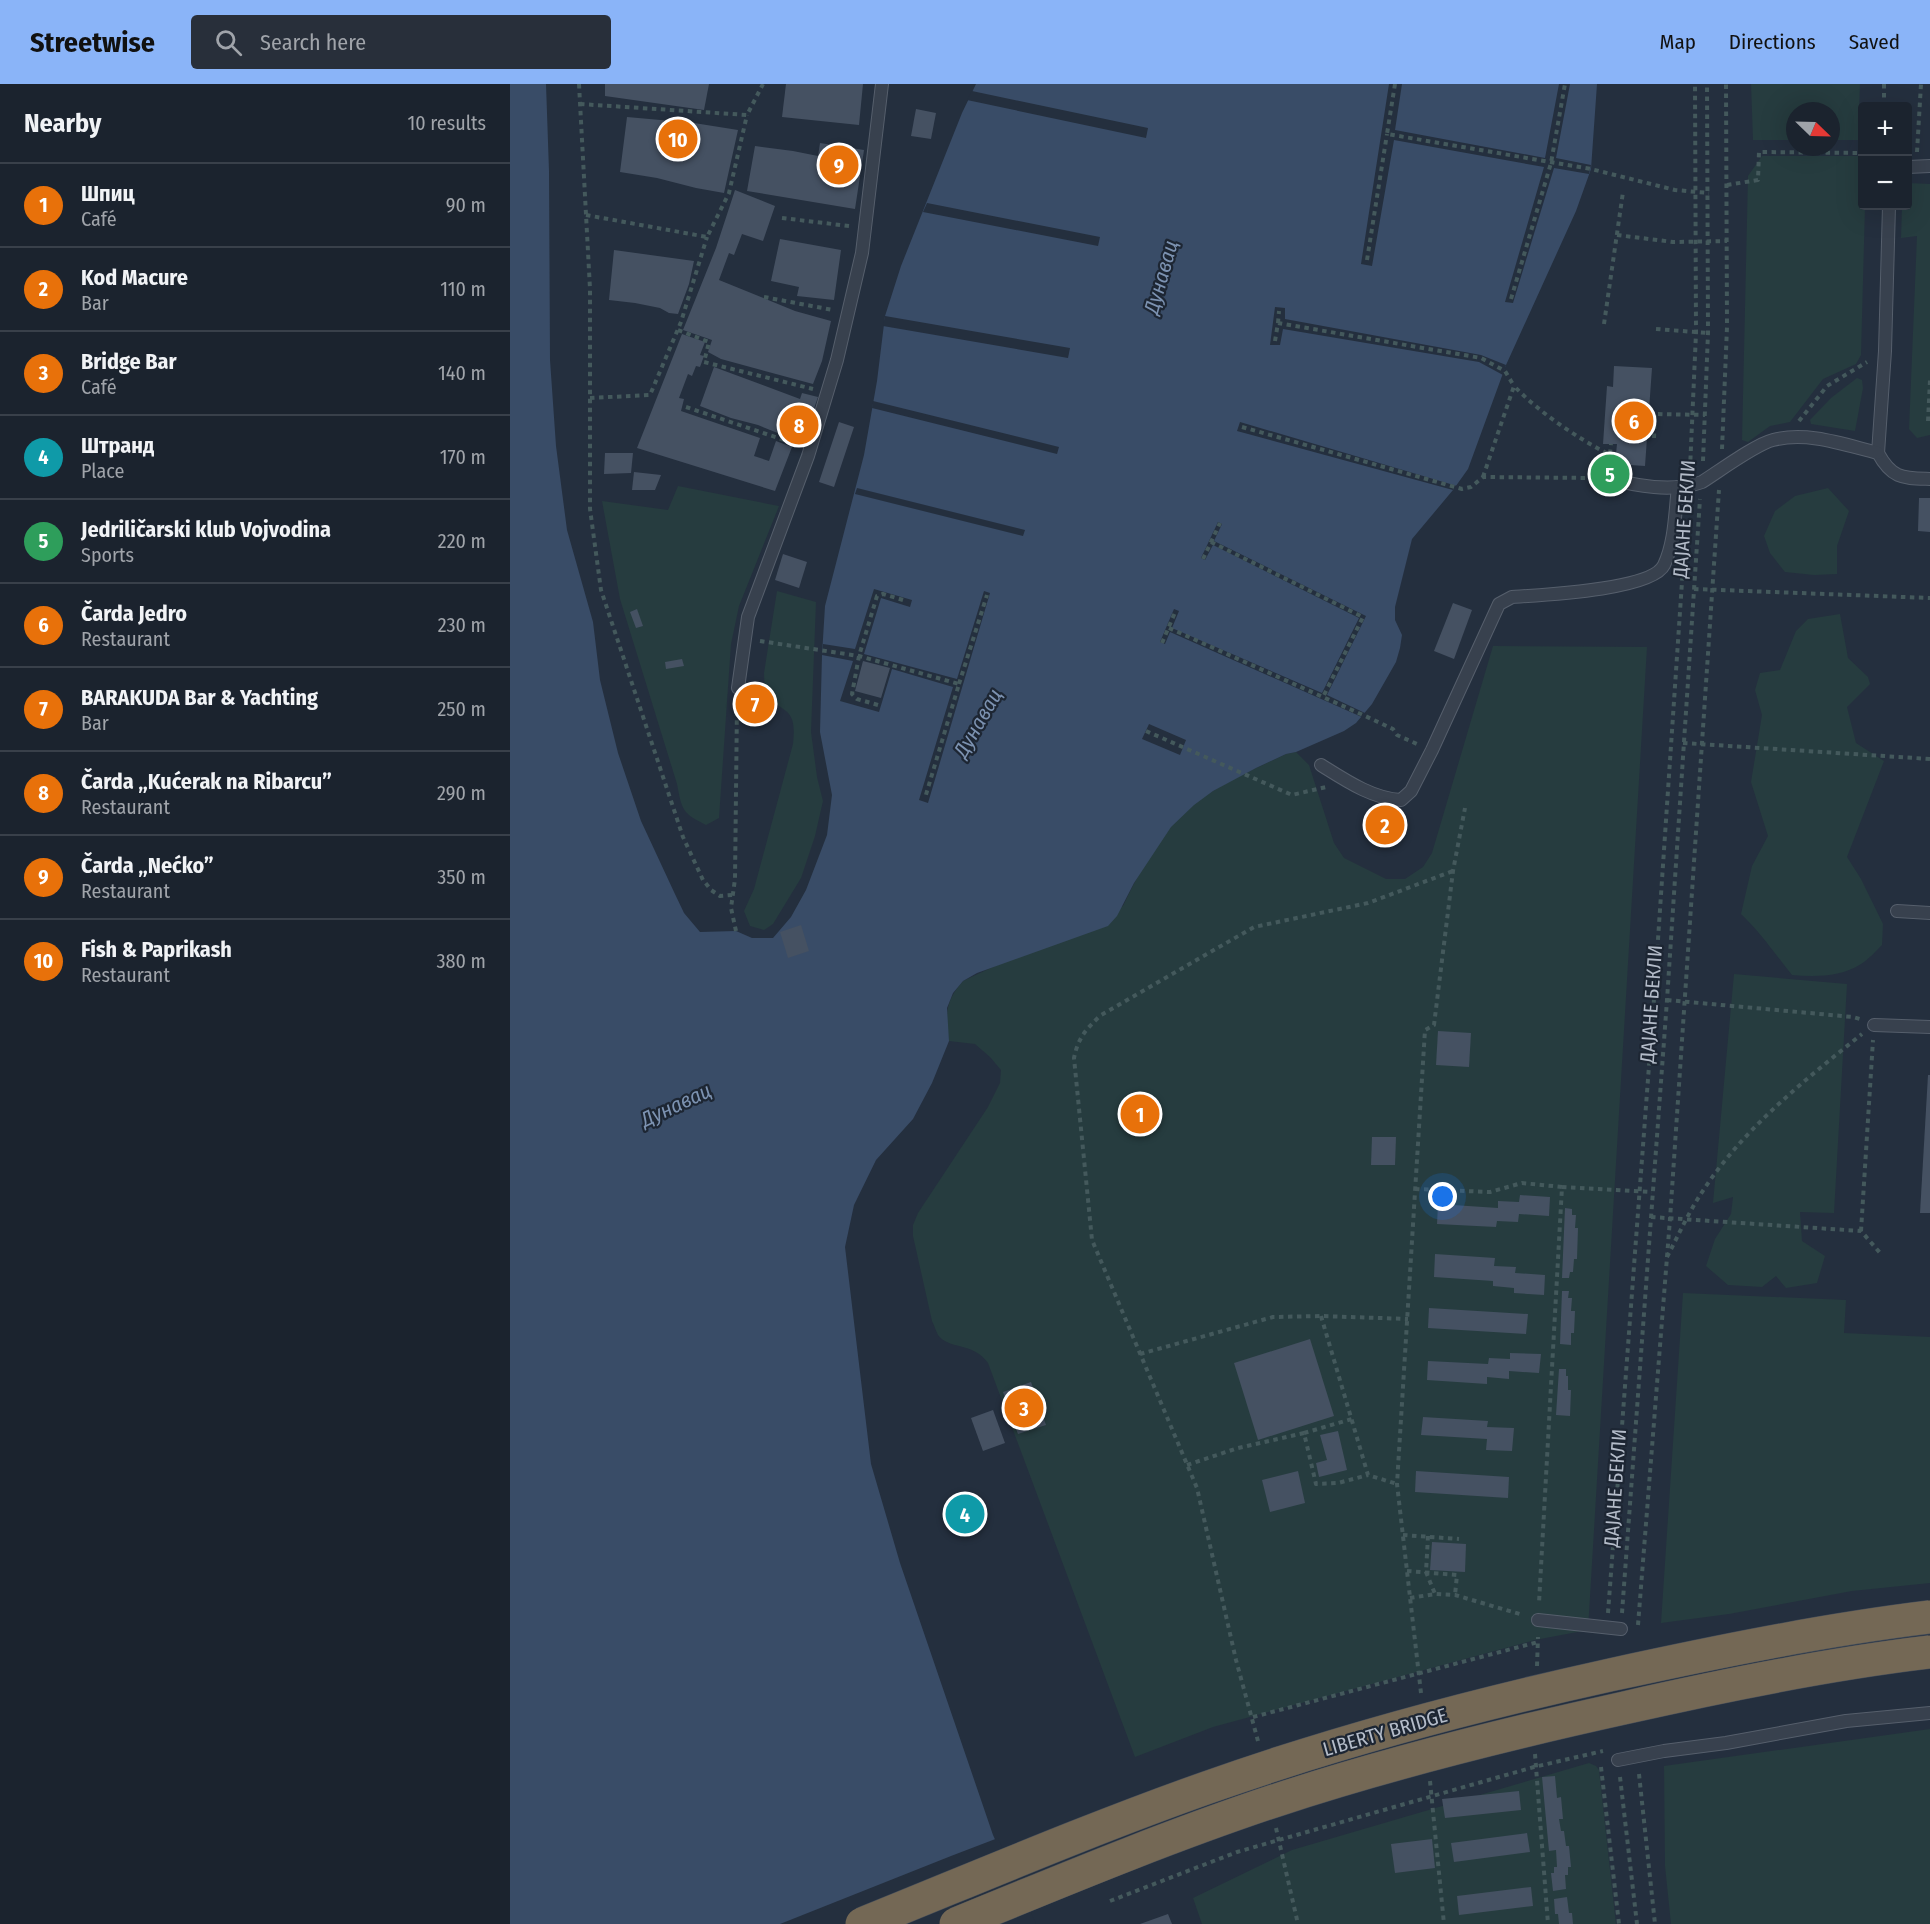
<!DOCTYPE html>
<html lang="en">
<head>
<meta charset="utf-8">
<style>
  body { margin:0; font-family:"Fira Sans Condensed",sans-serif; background:#282f3a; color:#f1f3f6 }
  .controls { position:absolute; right:18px; top:18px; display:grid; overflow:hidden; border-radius:6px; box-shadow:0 6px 24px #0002 }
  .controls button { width:54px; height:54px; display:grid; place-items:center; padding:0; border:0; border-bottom:2px solid #39404a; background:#1b232e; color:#f1f3f6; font:30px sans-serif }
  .compass { position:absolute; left:1276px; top:18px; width:54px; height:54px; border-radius:50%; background:#1b232e; box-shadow:0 6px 24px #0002; rotate:113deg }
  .you { position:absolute; left:933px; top:1113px; width:21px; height:21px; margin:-15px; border:4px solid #fff; border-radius:50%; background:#1a73e8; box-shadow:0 0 0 9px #1a73e833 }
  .badge { display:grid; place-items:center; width:39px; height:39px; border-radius:50%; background:#8ab4f8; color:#fff; font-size:20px; font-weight:700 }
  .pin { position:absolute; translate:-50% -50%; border:3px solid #fff; box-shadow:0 2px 6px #0006 }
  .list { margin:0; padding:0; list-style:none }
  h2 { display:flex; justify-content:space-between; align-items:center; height:78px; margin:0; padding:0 24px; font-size:26px }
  h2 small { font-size:20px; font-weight:400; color:#a0a4aa }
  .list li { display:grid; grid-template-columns:39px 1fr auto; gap:18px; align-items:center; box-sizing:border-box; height:84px; padding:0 24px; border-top:2px solid #39404a }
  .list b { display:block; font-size:22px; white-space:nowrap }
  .list p { margin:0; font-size:20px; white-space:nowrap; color:#a0a4aa }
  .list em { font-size:20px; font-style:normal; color:#a0a4aa }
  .icon { flex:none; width:33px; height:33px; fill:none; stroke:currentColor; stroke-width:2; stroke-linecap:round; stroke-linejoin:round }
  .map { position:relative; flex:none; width:1420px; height:1840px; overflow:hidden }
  header { display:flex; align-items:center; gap:36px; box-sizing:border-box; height:84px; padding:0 30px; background:#8ab4f8; color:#111 }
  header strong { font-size:28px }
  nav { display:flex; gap:33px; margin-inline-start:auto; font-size:21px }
  .search { width:420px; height:54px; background:#282f3a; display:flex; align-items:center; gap:15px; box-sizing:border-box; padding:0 21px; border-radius:6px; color:#a0a4aa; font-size:22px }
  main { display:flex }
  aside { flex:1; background:#1b232e }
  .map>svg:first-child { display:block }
</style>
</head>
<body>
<header>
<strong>Streetwise</strong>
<div class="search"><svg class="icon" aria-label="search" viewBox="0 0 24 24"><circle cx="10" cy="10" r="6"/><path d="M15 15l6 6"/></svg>Search here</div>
<nav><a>Map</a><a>Directions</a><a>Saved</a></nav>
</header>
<main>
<aside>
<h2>Nearby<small>10 results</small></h2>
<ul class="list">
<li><span class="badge" style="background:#e8710a">1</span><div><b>Шпиц</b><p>Café</p></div><em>90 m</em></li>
<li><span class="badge" style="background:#e8710a">2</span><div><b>Kod Macure</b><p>Bar</p></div><em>110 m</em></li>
<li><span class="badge" style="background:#e8710a">3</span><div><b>Bridge Bar</b><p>Café</p></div><em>140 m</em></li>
<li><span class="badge" style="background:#0f9aa8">4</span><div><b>Штранд</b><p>Place</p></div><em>170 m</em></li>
<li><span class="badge" style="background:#2e9e5b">5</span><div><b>Jedriličarski klub Vojvodina</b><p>Sports</p></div><em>220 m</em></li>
<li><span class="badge" style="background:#e8710a">6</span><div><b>Čarda Jedro</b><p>Restaurant</p></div><em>230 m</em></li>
<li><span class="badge" style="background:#e8710a">7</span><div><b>BARAKUDA Bar &amp; Yachting</b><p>Bar</p></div><em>250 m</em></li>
<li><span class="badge" style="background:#e8710a">8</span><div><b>Čarda „Kućerak na Ribarcu”</b><p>Restaurant</p></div><em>290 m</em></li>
<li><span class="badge" style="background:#e8710a">9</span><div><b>Čarda „Nećko”</b><p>Restaurant</p></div><em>350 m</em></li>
<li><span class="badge" style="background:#e8710a">10</span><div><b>Fish &amp; Paprikash</b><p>Restaurant</p></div><em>380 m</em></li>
</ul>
</aside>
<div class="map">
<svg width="1420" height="1840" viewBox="0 0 1420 1840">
  <rect width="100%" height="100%" fill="#242f3e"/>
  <!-- green -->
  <g fill="#263c3f">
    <polygon points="1241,0 1350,0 1348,56 1321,56 1321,27 1285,27 1285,56 1243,56"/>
    <polygon points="1252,72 1352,72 1352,122 1355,122 1351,271 1346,280 1313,295 1280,338 1260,342 1238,358 1232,356 1238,92"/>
    <polygon points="1398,99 1420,100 1420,351 1407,354 1399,345 1407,152 1391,154 1392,122 1398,122"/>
    <polygon points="1347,294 1352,296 1353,304 1345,347 1301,340 1300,336 1321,314"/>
    <path d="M168,402l101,20 -40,100 -8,38 -12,174 -13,7c-24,-12 -24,-15 -29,-41l-57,-185 -18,-98 66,9z"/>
    <polygon points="1318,404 1339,427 1327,462 1327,490 1304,491 1275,488 1260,469 1254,452 1265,427 1285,412"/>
    <path d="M267,507l39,11 -5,130 6,45 6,24 -8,35 -14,42 -28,46 -9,6 -14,-4 -6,-15 10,-22 39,-145c3,-30 -2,-32 -28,-45l-1,-26z"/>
    <path d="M1330,530l8,44 20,19 2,7 -23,23 9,36 28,18 -37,96 14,22 22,45 -1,21c-6,6 -13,14 -21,19 -20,13 -46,13 -69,11 -17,-21 -31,-42 -51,-61l11,-48 16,-30 -17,-54 11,-67 -7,-25 5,-17 20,-3 16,-39 12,-12z"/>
    <path d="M983,562l154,1 -59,983 -53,10 -322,87 -78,30 -147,-394c-14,-21 -39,-13 -50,-28 -2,-4 -4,-10 -6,-14l-19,-85v-11l5,-12 70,-106 12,-24 1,-13 -11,-13 -15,-13 -26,-3c-3,-27 -5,-38 14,-60l160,-75c13,-27 28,-56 47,-79 29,-35 76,-54 116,-73l10,-2 13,13 25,78 10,15 42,21h19l18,-12 9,-14z"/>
    <polygon points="1224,890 1337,900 1324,1129 1290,1128 1292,1157 1315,1172 1307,1199 1276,1204 1266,1192 1252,1203 1218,1201 1196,1182 1205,1155 1221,1130 1223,1113 1203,1119"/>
    <polygon points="1173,1209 1336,1216 1334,1249 1420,1253 1420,1499 1342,1507 1219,1530 1151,1539"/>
    <polygon points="1420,1645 1420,1840 1161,1840 1155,1782 1154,1682"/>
    <polygon points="1079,1679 1086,1682 1089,1686 1106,1840 692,1840 683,1814 782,1766"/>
  </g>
  <!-- water -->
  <polygon fill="#394c67" points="0,0 36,0 39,87 40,276 46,362 57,446 83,538 90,596 108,669 131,737 164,808 174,829 190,848 226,847 242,854 263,854 281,833 296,806 317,751 322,711 310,648 312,571 315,522 354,371 367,297 375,232 391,182 452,29 466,0 1087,0 1081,85 1066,127 996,281 958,385 943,406 902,455 885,523 885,536 892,551 890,564 886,578 862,620 846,639 834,647 786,668 776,670 746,684 703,707 684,721 661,743 624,799 607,832 598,842 467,889 453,897 443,909 437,924 439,957 422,999 403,1035 366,1076 344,1121 335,1163 361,1380 390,1479 483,1751 523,1840 0,1840"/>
  <!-- pier -->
  <g fill="#242f3e">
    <polygon points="879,0 892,0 885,46 1035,74 1049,0 1060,0 1046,74 1081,81 1079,90 1044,84 1003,219 995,218 1034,83 884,56 862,182 851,180"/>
    <polygon points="462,7 638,44 636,54 457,16"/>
    <polygon points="417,119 590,153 588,162 413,128"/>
    <polygon points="765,223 775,224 775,235 971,271 996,281 993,291 969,278 773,245 770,261 760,261"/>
    <polygon points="375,232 560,264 558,274 373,242"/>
    <polygon points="363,317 549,363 547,370 362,324"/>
    <polygon points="730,338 947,402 943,406 727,347"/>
    <polygon points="347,404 515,446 513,452 345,410"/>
    <polygon points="708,438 712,440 704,457 856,532 817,611 857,630 854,634 660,548 655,560 650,558 664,525 669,527 662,544 812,609 849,534 703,461 695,476 691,474"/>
    <polygon points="364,505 402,516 400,523 371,514 354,570 447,595 474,507 480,509 418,719 409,716 443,603 382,585 369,628 330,617 343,577 312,571 313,560 345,565"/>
    <polygon points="639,640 676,656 670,671 632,655"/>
    <polygon points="488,1754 526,1840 270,1840 441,1772"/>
  </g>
  <!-- building -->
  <g fill="#455162">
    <polygon points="95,0 199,0 194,26 95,12"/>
    <polygon points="276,0 353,0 349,41 272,33"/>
    <polygon points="406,25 426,29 421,55 401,52"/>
    <polygon points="117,33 184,39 228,46 214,109 186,104 147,94 110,88"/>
    <polygon points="310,59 354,66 345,125 237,107 245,62 283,67 308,72"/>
    <polygon points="225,106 265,122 253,157 232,150 224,171 219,169 209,196 285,227 321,237 312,277 303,300 211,275 198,268 202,256 173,246 206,164"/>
    <polygon points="270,155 331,166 324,216 287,212 289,203 261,197"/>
    <polygon points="104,166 184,177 179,200 168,230 159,229 150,224 125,219 99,216"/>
    <polygon points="172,250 195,258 190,271 194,272 190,283 186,282 182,292 178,290 169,314 174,315 171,327 250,354 244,372 259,377 266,357 282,363 265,407 127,364"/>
    <polygon points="1104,282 1142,284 1135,382 1105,380 1107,360 1093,360 1097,302 1103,303"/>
    <polygon points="204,283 290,315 292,309 308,313 293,356 275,352 248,341 221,334 190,322"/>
    <polygon points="329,338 344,343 324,403 309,398"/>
    <polygon points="95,369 123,369 121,389 94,390"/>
    <polygon points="124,388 151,391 145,406 122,406"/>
    <polygon points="1409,414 1420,414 1420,448 1408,447"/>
    <polygon points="273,470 297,478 289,504 265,496"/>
    <polygon points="943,519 962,526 944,575 924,567"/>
    <polygon points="127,525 133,542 126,544 120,528"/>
    <polygon points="172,575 174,582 156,585 155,578"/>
    <polygon points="353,577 380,584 371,614 345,607"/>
    <polygon points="864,729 885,736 880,748 860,741"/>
    <polygon points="291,841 299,867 278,874 270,848"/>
    <polygon points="928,947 961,949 959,983 926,981"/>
    <polygon points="1418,991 1420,991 1420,1129 1410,1129"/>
    <polygon points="862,1053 886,1053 885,1081 861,1081"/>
    <polygon points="1010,1111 1040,1113 1039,1132 1009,1130 1008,1138 987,1137 986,1143 927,1140 928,1120 988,1124 988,1117 1009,1118"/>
    <polygon points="1055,1124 1062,1125 1062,1131 1066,1131 1065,1144 1068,1144 1067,1175 1064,1175 1063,1188 1060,1188 1059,1194 1052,1194"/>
    <polygon points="925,1170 985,1174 984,1182 1006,1183 1005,1189 1035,1191 1034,1211 1004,1209 1004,1204 983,1202 983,1197 924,1193"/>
    <polygon points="1052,1207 1059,1207 1058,1214 1062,1214 1061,1227 1065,1227 1064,1249 1061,1249 1061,1261 1050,1260"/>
    <polygon points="919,1224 1018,1230 1016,1250 918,1244"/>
    <polygon points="800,1255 824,1332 748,1356 724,1279"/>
    <polygon points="1000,1269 1031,1270 1029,1289 999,1287 999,1295 977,1293 977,1300 917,1296 918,1277 978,1280 979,1274 1000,1275"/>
    <polygon points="1049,1285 1056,1285 1056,1292 1058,1292 1058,1306 1061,1306 1060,1332 1046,1331"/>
    <polygon points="521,1298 536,1341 508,1350 493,1308"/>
    <polygon points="483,1326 495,1359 473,1367 461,1334"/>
    <polygon points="913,1333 978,1337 977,1343 1004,1344 1002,1367 976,1366 977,1355 911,1351"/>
    <polygon points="828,1347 837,1386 809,1393 806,1379 817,1376 810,1351"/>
    <polygon points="788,1387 795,1419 760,1428 752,1396"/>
    <polygon points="906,1387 999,1393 998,1414 905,1408"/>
    <polygon points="922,1458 956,1460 955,1488 920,1486"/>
    <polygon points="1045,1692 1047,1714 1051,1713 1053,1735 1049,1735 1051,1747 1054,1747 1056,1762 1059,1762 1061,1783 1058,1783 1058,1791 1055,1791 1056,1805 1043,1807 1041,1789 1044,1789 1044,1783 1047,1783 1046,1766 1039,1767 1032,1693"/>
    <polygon points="1009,1707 1011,1726 935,1734 932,1715"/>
    <polygon points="1017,1749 1020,1768 944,1778 941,1759"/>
    <polygon points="922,1755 925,1784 885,1789 881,1760"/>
    <polygon points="1021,1803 1023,1822 949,1831 947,1812"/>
    <polygon points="1057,1813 1059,1829 1062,1829 1063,1840 1049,1840 1048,1830 1045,1830 1044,1815"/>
    <polygon points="658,1830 662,1840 630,1840"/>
  </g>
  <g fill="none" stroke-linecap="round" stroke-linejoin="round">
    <!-- lane casing -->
    <g stroke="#565f6c" stroke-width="14">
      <g id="lane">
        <polyline points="1398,83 1420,82"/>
        <path d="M1379,122l-4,145 -7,102c14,26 25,25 52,26"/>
        <path d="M1097,394c29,8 65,15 95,4 16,-10 54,-38 71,-42 35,-9 72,5 105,13"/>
        <polyline points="228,604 238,533 298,372 327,276 352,169 372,0"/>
        <path d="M811,681c24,15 52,34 80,35l10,-9 21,-41 67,-146 13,-7c29,-2 140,-7 152,-32 11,-23 11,-53 14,-78"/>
        <polyline points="1387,827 1420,829"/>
        <polyline points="1364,941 1420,943"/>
        <polyline points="1028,1536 1111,1545"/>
        <polyline points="1108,1676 1154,1667 1216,1659 1336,1637 1420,1629"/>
      </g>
    </g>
    <!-- path -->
    <g stroke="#44595c" stroke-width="4" stroke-dasharray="4.5 4.5" stroke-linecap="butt">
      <polyline points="69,0 80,205 80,425 91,506 173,753 193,796 201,806 210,812 222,811"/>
      <polyline points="885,0 877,50 1081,85 1165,106 1199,109"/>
      <polyline points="1374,0 1374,22"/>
      <polyline points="70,20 237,31 253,0"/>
      <polyline points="1407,68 1411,0"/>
      <polyline points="1217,101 1248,96 1249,68 1352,69"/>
      <polyline points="76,131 197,153 219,109 237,31"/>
      <polyline points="272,134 339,142"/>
      <polyline points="1107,151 1163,158 1217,157"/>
      <polyline points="857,176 877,50"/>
      <polyline points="254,213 323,226"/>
      <polyline points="1001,215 1041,79 1055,0"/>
      <polyline points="768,239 769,227"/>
      <polyline points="1094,240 1113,108"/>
      <polyline points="1146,245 1198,249"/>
      <polyline points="168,246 199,258 194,278 303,305"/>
      <polyline points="765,257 768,239 971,274 995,287 1004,302"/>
      <polyline points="80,314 140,311 171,238 197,153"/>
      <polyline points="176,323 286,360"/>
      <polyline points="1289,337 1317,302 1357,278"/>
      <polyline points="1418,337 1420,296"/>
      <polyline points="732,343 952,405 961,403 973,393 1081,394"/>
      <polyline points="1144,354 1145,330 1195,331"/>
      <polyline points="1212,365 1217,243 1216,0"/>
      <polyline points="1193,377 1198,249 1197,0"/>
      <polyline points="1099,379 1101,360"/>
      <polyline points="1180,385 1186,249 1185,0"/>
      <path d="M973,393l31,-91c27,28 62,51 96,69"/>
      <polyline points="701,458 853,533 813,613"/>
      <polyline points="693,475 710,439"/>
      <polyline points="1184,505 1420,514"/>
      <polyline points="659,544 853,631 883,645 887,651 907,660"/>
      <polyline points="250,557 349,572 449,600 415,714"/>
      <polyline points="652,559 666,526"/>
      <polyline points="449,600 477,511"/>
      <polyline points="368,621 347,615 342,610 349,572 367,512 373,510 393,516"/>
      <polyline points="636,647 782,711 816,703"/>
      <polyline points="1173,659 1420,675"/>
      <polyline points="226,847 221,824 225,795 227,621"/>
      <polyline points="1157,916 1343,933 1350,935"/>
      <polyline points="1052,1103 1142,1108"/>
      <polyline points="905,1105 980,1108 1012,1099 1052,1103 1029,1519"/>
      <polyline points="1141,1133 1351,1147 1371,1170"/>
      <polyline points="1351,1147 1363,956"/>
      <path d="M1157,1173c10,-19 19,-39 30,-57 41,-67 104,-117 165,-166"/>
      <polyline points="811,1232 858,1391 887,1400"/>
      <polyline points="630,1270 763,1233 811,1232 898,1235"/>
      <polyline points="794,1349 842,1335"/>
      <polyline points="677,1381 728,1364 794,1349 806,1400 828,1399 858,1391"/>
      <polyline points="893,1451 949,1455"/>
      <polyline points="918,1452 916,1488 925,1510"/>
      <polyline points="897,1487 947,1491 945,1511"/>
      <polyline points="900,1514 925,1510 945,1511 1013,1531"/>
      <polyline points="1098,1529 1144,915 1173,483"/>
      <polyline points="1112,1529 1157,916 1190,415"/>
      <polyline points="1128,1541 1160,1135 1209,406"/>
      <polyline points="1027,1582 1028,1553"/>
      <polyline points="911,1609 887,1400 915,946 924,941 943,787 955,724"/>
      <polyline points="743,1633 1028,1558"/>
      <path d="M748,1657l-22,-81 -39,-172 -105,-248 -18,-182c4,-20 12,-29 27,-43l153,-88 114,-24 85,-32"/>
      <polyline points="1025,1670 1038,1840"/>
      <polyline points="1091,1683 1109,1840"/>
      <polyline points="1129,1690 1145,1840"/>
      <polyline points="1110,1693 1127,1840"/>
      <polyline points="920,1697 934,1840"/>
      <polyline points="766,1744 788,1840"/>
      <polyline points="600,1817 727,1768 1024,1683 1093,1667"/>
    </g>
    <!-- lane -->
    <use href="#lane" stroke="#38414e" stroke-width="12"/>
    <!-- highway-bridge casing -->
    <g stroke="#434c59" stroke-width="34" stroke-linecap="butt">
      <g id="highway-bridge">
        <path d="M352,1840c114,-46 228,-95 344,-136 132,-47 268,-83 404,-113 106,-23 213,-45 320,-58"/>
        <path d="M446,1840c105,-43 210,-87 318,-123 115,-38 232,-67 350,-93 101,-23 203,-44 306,-56"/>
      </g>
    </g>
    <!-- highway-bridge -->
    <use href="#highway-bridge" stroke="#746855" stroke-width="33"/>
  </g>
  <g text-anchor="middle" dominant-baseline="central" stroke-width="4.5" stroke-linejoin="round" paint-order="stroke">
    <!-- street labels -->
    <g font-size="20" fill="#b4bcc9" stroke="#1d2633">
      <text transform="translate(1174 435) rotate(-86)">ДАЈАНЕ БЕКЛИ</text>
      <text transform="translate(1141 920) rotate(-86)">ДАЈАНЕ БЕКЛИ</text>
      <text transform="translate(1105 1404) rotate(-86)">ДАЈАНЕ БЕКЛИ</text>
      <text transform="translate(875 1648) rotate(-16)">LIBERTY BRIDGE</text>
    </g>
    <!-- water labels -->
    <g font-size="21" font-style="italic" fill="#7c92b1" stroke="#1d2633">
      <text transform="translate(651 193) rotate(-74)">Дунавац</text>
      <text transform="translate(468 639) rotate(-60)">Дунавац</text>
      <text transform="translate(166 1021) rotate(-25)">Дунавац</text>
    </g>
  </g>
</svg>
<div class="controls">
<button>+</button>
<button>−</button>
</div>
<svg class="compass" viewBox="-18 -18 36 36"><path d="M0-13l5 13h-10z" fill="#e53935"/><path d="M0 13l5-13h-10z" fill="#a0a4aa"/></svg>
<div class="you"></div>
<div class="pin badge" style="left:630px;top:1030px;background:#e8710a">1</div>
<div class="pin badge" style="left:875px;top:741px;background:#e8710a">2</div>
<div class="pin badge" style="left:514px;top:1324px;background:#e8710a">3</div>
<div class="pin badge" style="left:455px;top:1430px;background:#0f9aa8">4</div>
<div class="pin badge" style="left:1100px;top:390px;background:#2e9e5b">5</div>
<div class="pin badge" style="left:1124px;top:337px;background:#e8710a">6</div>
<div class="pin badge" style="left:245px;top:620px;background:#e8710a">7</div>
<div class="pin badge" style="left:289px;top:341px;background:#e8710a">8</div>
<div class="pin badge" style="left:329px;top:81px;background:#e8710a">9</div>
<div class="pin badge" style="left:168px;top:55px;background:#e8710a">10</div>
</div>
</main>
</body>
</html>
